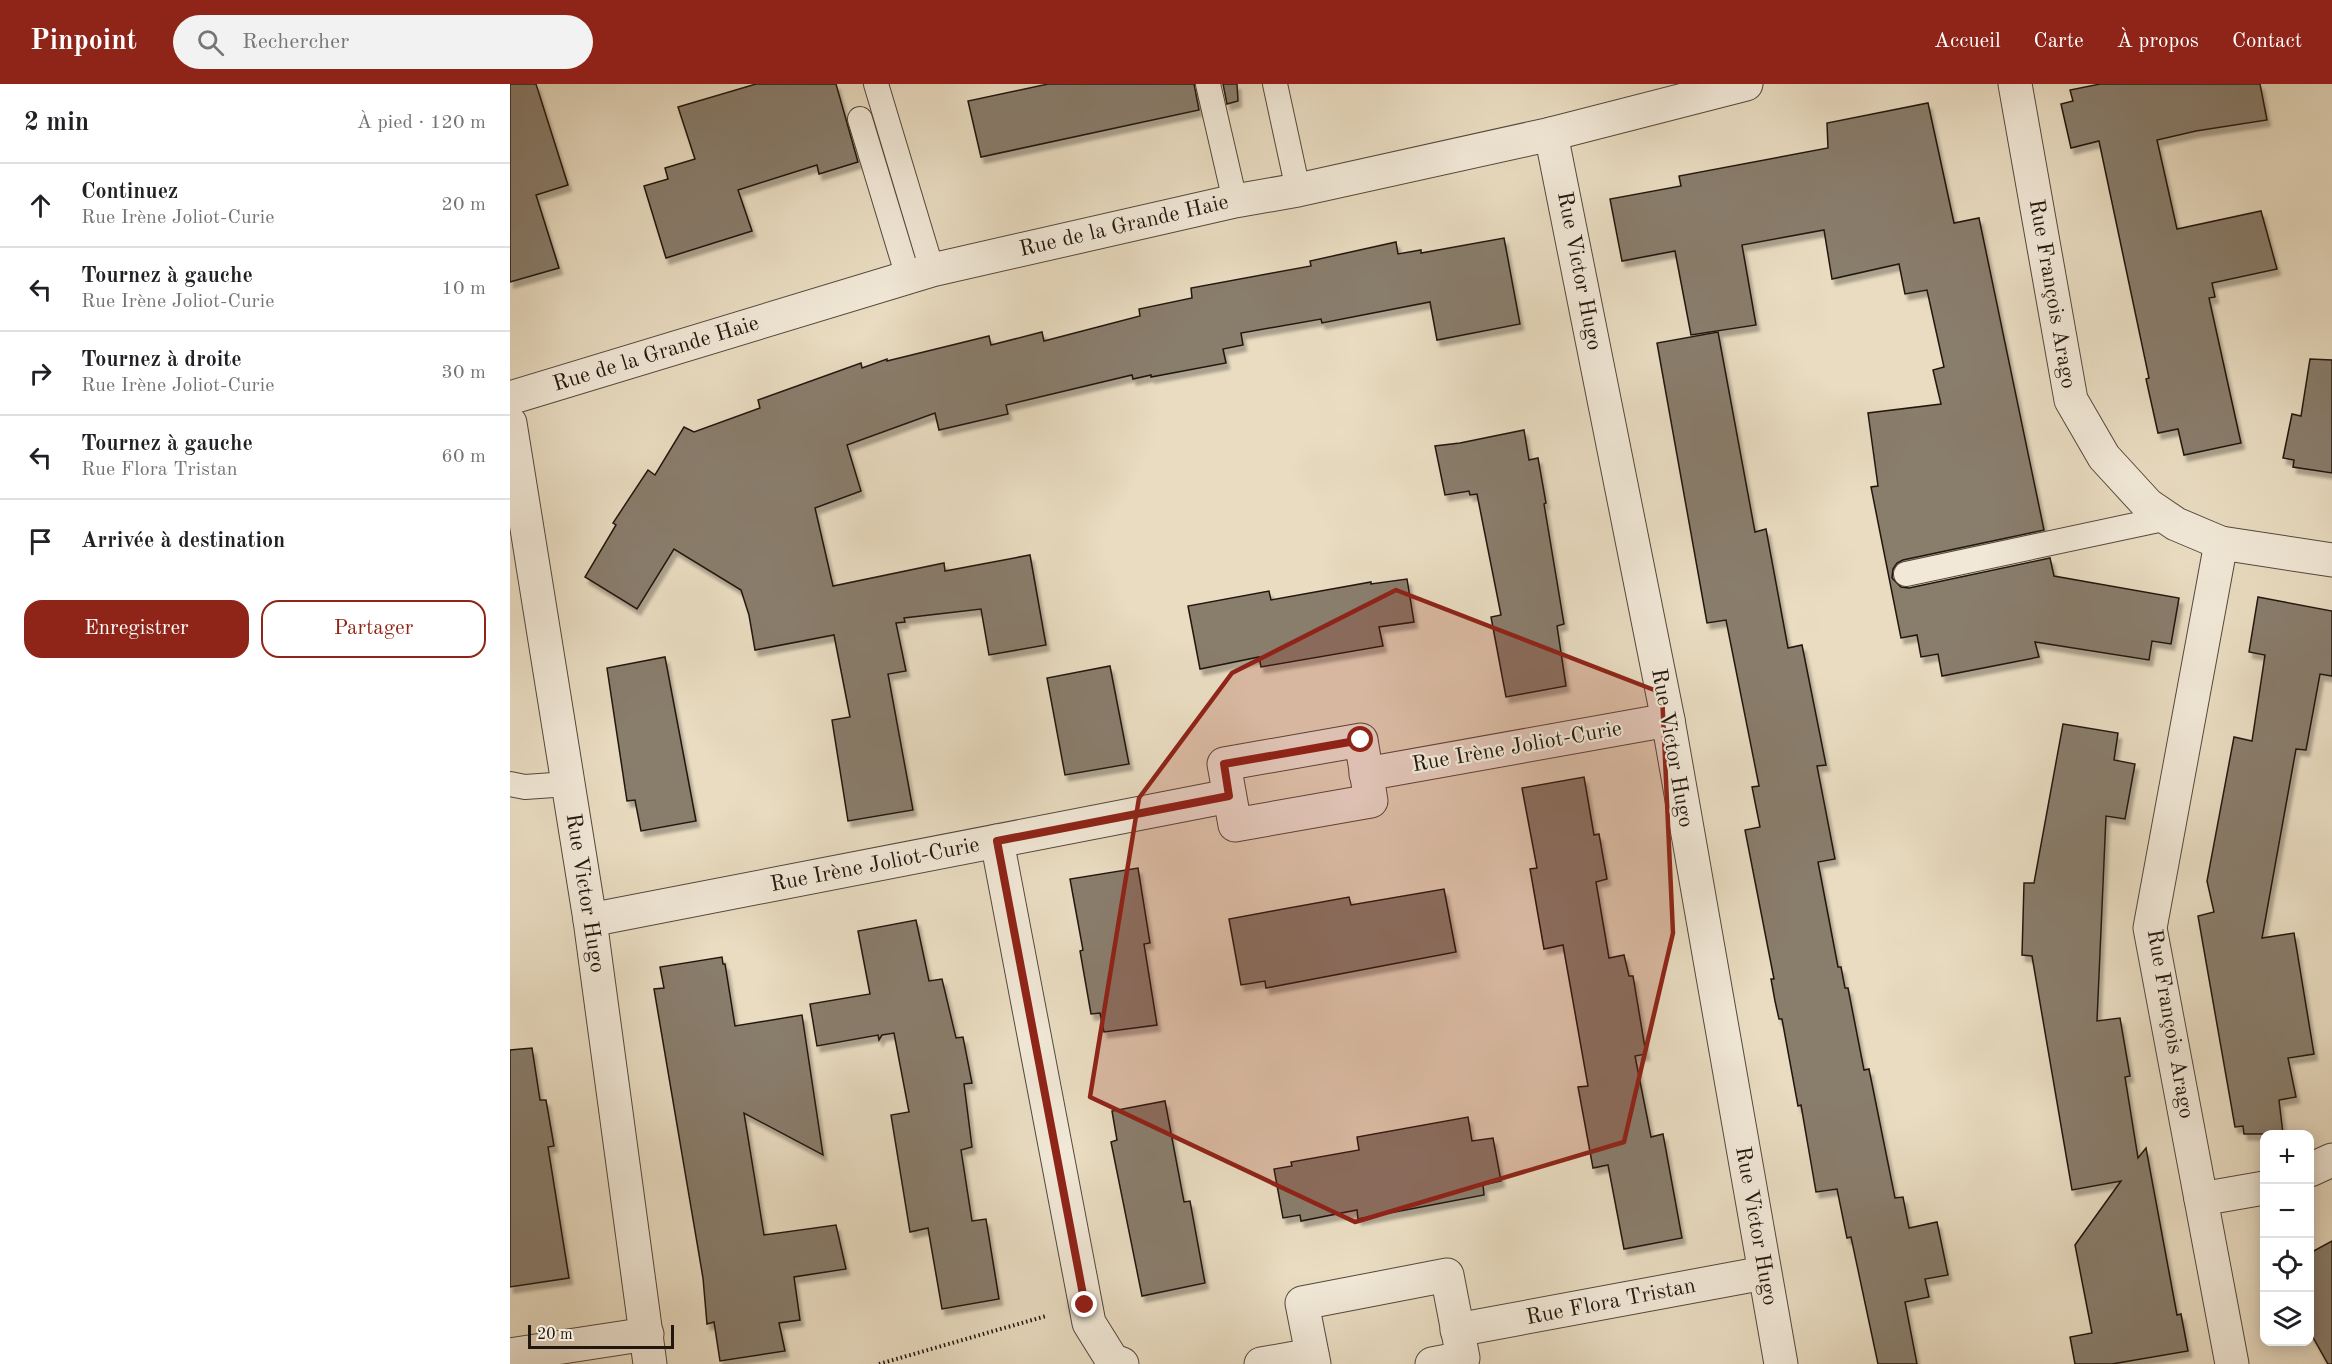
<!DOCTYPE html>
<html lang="fr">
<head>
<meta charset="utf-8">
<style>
  body { margin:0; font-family:"Old Standard TT",serif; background:#f2f2f2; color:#202124 }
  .controls { position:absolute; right:18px; bottom:18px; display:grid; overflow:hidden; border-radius:12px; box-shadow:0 3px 15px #0003 }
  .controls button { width:54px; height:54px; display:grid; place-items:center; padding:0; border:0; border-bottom:2px solid #e0e0e0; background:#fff; color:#202124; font:30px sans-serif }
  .scale { position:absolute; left:18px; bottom:15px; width:146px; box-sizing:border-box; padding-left:6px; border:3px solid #22170f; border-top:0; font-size:16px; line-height:21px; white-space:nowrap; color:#22170f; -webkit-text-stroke:4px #f1e8d7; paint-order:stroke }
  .stop { position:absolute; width:18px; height:18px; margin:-14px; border:4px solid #8f2418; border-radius:50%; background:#fff }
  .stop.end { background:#8f2418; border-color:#fff; box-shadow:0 2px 6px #0008 }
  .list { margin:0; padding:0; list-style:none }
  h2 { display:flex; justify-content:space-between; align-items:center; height:78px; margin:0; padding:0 24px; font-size:26px }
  h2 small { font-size:20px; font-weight:400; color:#757577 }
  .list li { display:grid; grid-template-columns:39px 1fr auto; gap:18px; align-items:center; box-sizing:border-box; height:84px; padding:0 24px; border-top:2px solid #e0e0e0 }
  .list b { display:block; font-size:22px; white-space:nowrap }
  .list p { margin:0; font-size:20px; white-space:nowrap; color:#757577 }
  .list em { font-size:20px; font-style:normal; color:#757577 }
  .actions { display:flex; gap:12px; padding:18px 24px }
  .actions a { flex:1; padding:14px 0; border:2px solid #8f2418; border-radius:18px; text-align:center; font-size:21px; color:#8f2418 }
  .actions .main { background:#8f2418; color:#fff }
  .icon { flex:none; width:33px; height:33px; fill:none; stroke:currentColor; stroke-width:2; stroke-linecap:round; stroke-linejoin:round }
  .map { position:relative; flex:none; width:1822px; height:1280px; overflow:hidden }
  header { display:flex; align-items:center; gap:36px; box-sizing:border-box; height:84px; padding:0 30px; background:#8f2418; color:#fff }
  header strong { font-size:28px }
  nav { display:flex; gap:33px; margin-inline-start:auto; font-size:21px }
  .search { width:420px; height:54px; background:#f2f2f2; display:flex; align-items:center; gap:15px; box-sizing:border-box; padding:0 21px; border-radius:33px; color:#757577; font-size:22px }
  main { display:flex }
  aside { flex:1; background:#fff }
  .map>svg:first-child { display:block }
</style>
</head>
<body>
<header>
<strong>Pinpoint</strong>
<div class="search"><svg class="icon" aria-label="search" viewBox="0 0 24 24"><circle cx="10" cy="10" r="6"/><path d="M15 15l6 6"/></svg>Rechercher</div>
<nav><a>Accueil</a><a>Carte</a><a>À propos</a><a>Contact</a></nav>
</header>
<main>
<aside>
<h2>2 min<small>À pied · 120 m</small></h2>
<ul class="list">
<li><svg class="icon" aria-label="ahead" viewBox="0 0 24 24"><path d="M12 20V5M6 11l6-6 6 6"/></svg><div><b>Continuez</b><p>Rue Irène Joliot-Curie</p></div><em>20 m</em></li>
<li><svg class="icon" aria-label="left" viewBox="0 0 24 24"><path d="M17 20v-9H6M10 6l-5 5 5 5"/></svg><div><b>Tournez à gauche</b><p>Rue Irène Joliot-Curie</p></div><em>10 m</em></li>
<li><svg class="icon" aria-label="right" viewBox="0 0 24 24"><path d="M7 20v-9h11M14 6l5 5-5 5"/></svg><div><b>Tournez à droite</b><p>Rue Irène Joliot-Curie</p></div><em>30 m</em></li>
<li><svg class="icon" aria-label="left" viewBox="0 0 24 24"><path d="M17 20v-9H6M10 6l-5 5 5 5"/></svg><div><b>Tournez à gauche</b><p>Rue Flora Tristan</p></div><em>60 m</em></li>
<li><svg class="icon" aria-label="arrive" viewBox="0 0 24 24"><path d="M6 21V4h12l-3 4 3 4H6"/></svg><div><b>Arrivée à destination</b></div></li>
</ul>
<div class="actions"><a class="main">Enregistrer</a><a>Partager</a></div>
</aside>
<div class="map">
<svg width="1822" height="1280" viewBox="0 0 1822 1280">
  <defs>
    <filter id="shadow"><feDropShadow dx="3.5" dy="6" stdDeviation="1.5" flood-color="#0004"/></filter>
  </defs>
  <rect width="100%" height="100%" fill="#e9dcc1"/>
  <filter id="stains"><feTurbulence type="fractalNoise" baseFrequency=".00333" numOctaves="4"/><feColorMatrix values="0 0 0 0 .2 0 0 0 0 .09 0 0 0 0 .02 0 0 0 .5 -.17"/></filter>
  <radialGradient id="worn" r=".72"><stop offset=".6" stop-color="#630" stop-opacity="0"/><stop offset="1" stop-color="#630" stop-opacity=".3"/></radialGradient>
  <!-- building -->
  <g fill="#897d6c" stroke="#22170f" stroke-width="1.5" filter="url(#shadow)">
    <polygon points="0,0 26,0 58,101 26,111 49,184 0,198"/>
    <polygon points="246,0 326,0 348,78 309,90 307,81 228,106 242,147 156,174 134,102 158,95 155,84 185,75 168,23"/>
    <polygon points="538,0 684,0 689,26 471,73 458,17"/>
    <polygon points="713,0 727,0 728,17 717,20"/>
    <polygon points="1590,0 1750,0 1757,36 1686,47 1647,56 1667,145 1751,127 1767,185 1702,199 1705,213 1699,214 1731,359 1674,371 1668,345 1648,349 1636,295 1639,294 1589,57 1561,64 1551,20 1563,17 1560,6"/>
    <polygon points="1418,19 1444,139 1469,134 1534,446 1393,476 1387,479 1383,485 1382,494 1391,503 1399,504 1540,474 1544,492 1669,514 1661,560 1642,557 1639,576 1525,558 1529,573 1432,592 1428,570 1411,573 1407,551 1391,554 1361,403 1368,402 1358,329 1431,320 1423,286 1434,283 1417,206 1395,210 1389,180 1322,195 1314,146 1232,161 1246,241 1181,251 1165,167 1112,177 1100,115 1171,102 1169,92 1318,64 1317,39"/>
    <polygon points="994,154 1010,240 927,256 920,218 812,239 811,235 731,249 733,261 713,265 716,279 641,293 641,291 623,295 622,291 496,321 498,330 429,346 425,329 337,361 351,407 305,424 323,502 434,479 435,487 520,471 536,561 479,571 471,525 394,534 395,538 386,539 396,587 378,590 403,726 338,737 322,636 340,633 324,551 245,566 239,531 231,506 164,465 127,525 75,493 106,441 103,439 138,386 145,391 174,343 184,348 250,324 248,316 351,279 352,284 377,275 377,277 479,252 481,261 532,248 534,257 630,232 629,225 682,214 681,204 801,182 800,177 886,158 888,170 911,166 911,169"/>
    <polygon points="1208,248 1245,448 1256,445 1278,564 1292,561 1316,681 1307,682 1325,775 1308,778 1328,883 1331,883 1335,904 1338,904 1354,986 1359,985 1385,1114 1393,1113 1399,1144 1427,1138 1438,1191 1415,1195 1419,1213 1395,1218 1407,1280 1368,1280 1341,1153 1337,1154 1327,1105 1306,1108 1291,1021 1288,1022 1272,935 1269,935 1265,917 1261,895 1264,895 1235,746 1250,743 1242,703 1249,702 1216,536 1197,539 1147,259"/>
    <polygon points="1800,275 1822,276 1822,389 1783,383 1784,376 1773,374 1782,330 1791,332"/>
    <polygon points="1014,346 1019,376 1028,374 1036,419 1034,420 1054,540 1047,542 1056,602 996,613 981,533 991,531 967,410 960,411 959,407 935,411 925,362 950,359"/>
    <polygon points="897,495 904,538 869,543 873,562 751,583 749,573 690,585 678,522 759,507 761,516 861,498 861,500"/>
    <polygon points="1748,513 1822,527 1822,592 1810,590 1796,666 1786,665 1752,854 1784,849 1804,970 1778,974 1786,1013 1769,1016 1773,1050 1734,1050 1733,1042 1725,1043 1688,832 1704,828 1697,797 1724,653 1742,657 1755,571 1739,568"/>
    <polygon points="155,573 186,737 131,747 125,716 117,717 97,584"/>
    <polygon points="600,582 619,680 555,691 537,594"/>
    <polygon points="1553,640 1608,649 1604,676 1625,680 1615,735 1596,732 1587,937 1610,934 1620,992 1615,993 1628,1074 1636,1064 1667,1231 1671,1230 1678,1267 1602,1280 1565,1280 1560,1253 1582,1249 1565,1161 1611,1097 1562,1106 1522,872 1512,871 1514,799 1524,799"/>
    <polygon points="1074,693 1084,751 1089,750 1097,795 1086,798 1099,874 1114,871 1119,892 1123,892 1136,970 1125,972 1141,1053 1153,1050 1172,1154 1114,1165 1098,1081 1083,1084 1068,1003 1078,1002 1053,861 1034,865 1020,785 1027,784 1012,704"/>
    <polygon points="628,784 640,859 634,860 647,941 594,948 590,929 581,930 570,867 573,866 560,795"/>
    <polygon points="934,805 946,868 756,904 755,897 731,901 719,835 839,813 841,821"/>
    <polygon points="406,836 419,897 432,895 446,954 453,953 462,999 454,1000 462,1063 451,1066 462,1137 476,1135 489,1215 432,1225 418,1144 400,1148 381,1031 399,1028 384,949 372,951 369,956 368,951 307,962 300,920 360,910 348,847"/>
    <polygon points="212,873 213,880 215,880 225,942 292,931 313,1071 234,1029 254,1151 326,1141 336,1185 284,1193 290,1236 269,1239 275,1267 210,1277 204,1238 197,1240 193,1194 144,905 154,904 150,883"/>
    <polygon points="22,964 30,1016 36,1016 44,1062 38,1063 59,1194 0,1203 0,966"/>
    <polygon points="655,1017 674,1118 680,1117 695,1199 632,1212 601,1058 607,1056 602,1027"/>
    <polygon points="958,1033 962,1057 983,1054 991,1097 973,1101 974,1111 848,1135 847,1126 791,1137 790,1131 773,1134 764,1085 782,1082 781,1078 849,1066 847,1053"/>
    <polygon points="1822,1157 1822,1280 1818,1280 1800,1248 1800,1169"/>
  </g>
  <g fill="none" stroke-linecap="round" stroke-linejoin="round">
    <!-- service casing -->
    <g stroke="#54483c" stroke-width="26">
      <g id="service">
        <polyline points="366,0 422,186"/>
        <polyline points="698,0 725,117"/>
        <polyline points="765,0 788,106"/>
        <polyline points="350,35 398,193"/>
        <polyline points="1396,490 1658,434"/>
        <polyline points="0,700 15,703 58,700"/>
      </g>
    </g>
    <!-- minor casing -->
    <g stroke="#54483c" stroke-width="35">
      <g id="minor">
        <polyline points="1505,0 1561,316 1594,373 1638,421 1666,440 1711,459 1822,476"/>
        <polyline points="1041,50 1158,636 1271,1280"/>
        <polyline points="0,314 422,186 725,117 788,106 1041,50 1236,0"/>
        <polyline points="0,339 80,836 140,1280"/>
        <polyline points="1711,459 1640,844 1722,1280"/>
        <polygon points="851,656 861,717 725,741 714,680"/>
        <polyline points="856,690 1158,636"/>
        <polyline points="487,757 579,1239 602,1276 612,1280"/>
        <polyline points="80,836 719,712"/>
        <polyline points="1800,1086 1822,1076"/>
        <polyline points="1691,1115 1754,1104"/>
        <polyline points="947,1246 1254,1189"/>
        <polyline points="0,1271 137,1250"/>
        <polyline points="751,1280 802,1271"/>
        <polyline points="804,1280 792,1219 937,1191 953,1274 922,1280"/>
      </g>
    </g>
    <!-- path -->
    <polyline stroke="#22170f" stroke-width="4" stroke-dasharray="1.5 3" stroke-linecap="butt" points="369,1280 536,1232"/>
    <!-- service -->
    <use href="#service" stroke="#f1e8d7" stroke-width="24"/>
    <!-- minor -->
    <use href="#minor" stroke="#f1e8d7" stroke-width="33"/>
  </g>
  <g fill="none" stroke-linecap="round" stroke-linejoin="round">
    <!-- route -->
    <polyline stroke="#8f2418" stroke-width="8" points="575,1221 487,757 719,712 714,680 851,656"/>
  </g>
  <!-- marked area -->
  <path fill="#8f2418" fill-opacity="0.2" stroke="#8f2418" stroke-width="4.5" stroke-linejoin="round" d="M886,506l266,103 11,240 -49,209 -269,80 -265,-125 49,-299 93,-125z"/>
  <g text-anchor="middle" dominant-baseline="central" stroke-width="4.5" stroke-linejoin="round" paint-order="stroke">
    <!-- street labels -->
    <g font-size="22" fill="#22170f" stroke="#f1e8d7">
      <text transform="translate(614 142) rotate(-13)">Rue de la Grande Haie</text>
      <text transform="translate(1069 187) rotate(79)">Rue Victor Hugo</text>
      <text transform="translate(1542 210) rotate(80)">Rue François Arago</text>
      <text transform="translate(146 270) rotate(-17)">Rue de la Grande Haie</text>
      <text transform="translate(1007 663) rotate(-10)">Rue Irène Joliot-Curie</text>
      <text transform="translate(1162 664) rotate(80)">Rue Victor Hugo</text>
      <text transform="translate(365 781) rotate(-11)">Rue Irène Joliot-Curie</text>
      <text transform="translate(75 809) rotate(81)">Rue Victor Hugo</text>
      <text transform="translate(1660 940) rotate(80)">Rue François Arago</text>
      <text transform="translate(1246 1142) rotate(80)">Rue Victor Hugo</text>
      <text transform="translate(1101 1218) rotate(-11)">Rue Flora Tristan</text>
    </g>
  </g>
  <rect width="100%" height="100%" filter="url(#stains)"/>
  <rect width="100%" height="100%" fill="url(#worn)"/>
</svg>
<div class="controls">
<button>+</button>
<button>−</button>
<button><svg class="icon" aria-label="locate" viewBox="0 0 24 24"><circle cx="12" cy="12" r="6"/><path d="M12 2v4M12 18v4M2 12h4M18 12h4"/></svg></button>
<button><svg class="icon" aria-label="layers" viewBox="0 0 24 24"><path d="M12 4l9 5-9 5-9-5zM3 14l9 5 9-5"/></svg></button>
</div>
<div class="scale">20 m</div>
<div class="stop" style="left:851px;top:656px"></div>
<div class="stop end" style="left:575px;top:1221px"></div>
</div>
</main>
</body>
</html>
